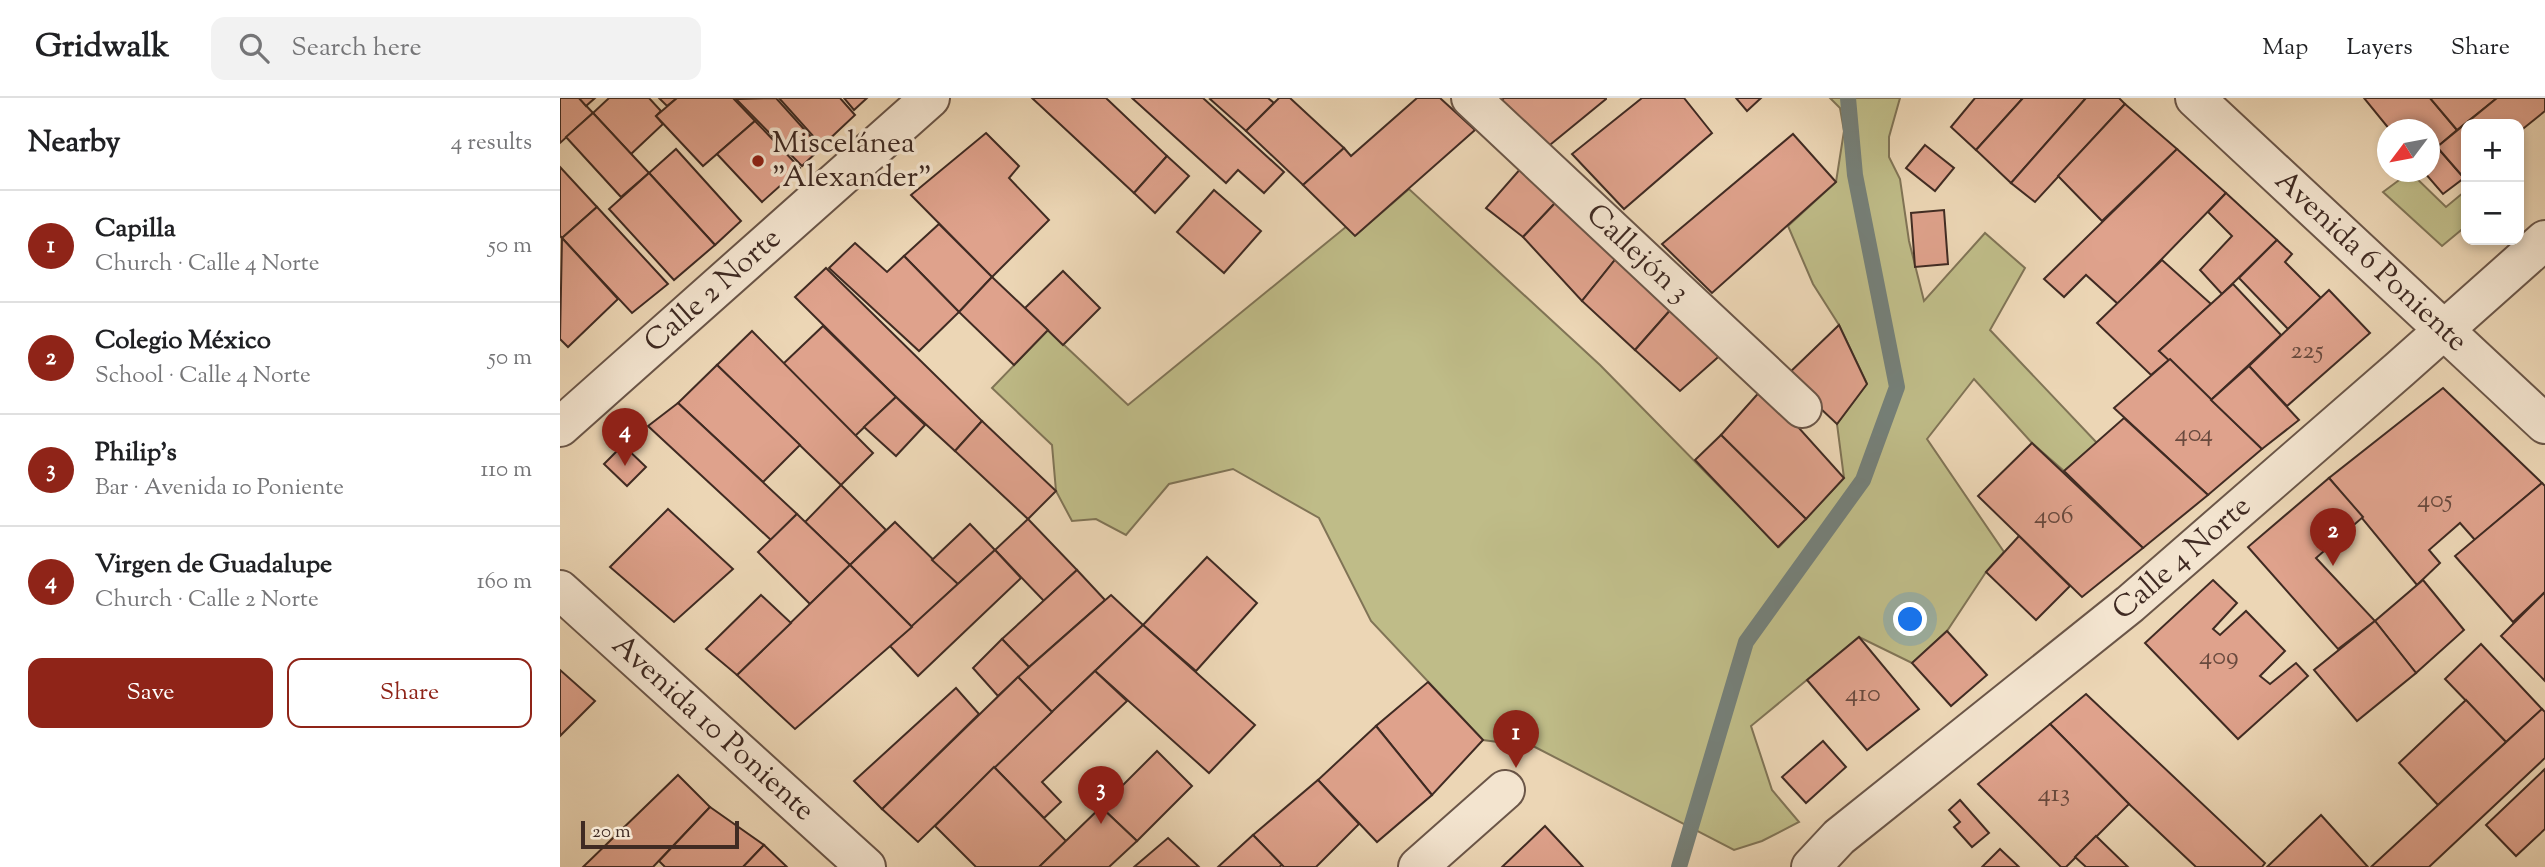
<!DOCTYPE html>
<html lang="en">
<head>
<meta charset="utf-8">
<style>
  body { margin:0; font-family:"Sorts Mill Goudy",serif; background:#f2f2f2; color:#202124 }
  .controls { position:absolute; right:21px; top:21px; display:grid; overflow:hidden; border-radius:14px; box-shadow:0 4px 10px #0003 }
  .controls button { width:63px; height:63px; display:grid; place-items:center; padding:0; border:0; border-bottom:2px solid #e0e0e0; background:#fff; color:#202124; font:35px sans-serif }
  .compass { position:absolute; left:1817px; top:21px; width:63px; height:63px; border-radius:50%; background:#fff; box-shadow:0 4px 10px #0003; rotate:238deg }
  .scale { position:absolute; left:21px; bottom:18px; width:158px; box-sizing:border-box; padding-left:7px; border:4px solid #402b23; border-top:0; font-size:19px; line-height:24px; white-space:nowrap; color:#402b23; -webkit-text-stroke:5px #f3e4cf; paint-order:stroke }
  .you { position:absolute; left:1351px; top:522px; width:24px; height:24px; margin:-18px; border:5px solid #fff; border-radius:50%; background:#1a73e8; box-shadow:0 0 0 10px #1a73e833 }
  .badge { display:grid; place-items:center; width:46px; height:46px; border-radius:50%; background:#8f2418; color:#fff; font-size:23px; font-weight:700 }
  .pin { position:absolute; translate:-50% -58px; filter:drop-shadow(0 2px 4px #0008) }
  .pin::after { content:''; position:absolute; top:37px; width:24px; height:21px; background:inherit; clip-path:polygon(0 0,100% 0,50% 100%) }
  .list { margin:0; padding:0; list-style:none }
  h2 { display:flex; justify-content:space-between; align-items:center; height:91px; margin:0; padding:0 28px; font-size:30px }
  h2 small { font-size:23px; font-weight:400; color:#757577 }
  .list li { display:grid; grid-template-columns:46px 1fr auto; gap:21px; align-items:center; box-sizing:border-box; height:112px; padding:0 28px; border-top:2px solid #e0e0e0 }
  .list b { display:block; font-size:26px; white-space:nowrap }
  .list p { margin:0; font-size:23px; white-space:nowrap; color:#757577 }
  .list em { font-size:23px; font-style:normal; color:#757577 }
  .actions { display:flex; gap:14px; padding:21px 28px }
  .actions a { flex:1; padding:16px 0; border:2px solid #8f2418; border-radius:14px; text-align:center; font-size:24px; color:#8f2418 }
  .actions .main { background:#8f2418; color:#fff }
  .icon { flex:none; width:38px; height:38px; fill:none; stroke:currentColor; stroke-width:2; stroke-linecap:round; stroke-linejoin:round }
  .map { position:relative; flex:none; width:1985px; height:769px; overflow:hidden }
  header { display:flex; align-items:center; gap:42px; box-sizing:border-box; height:98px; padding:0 35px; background:#fff; border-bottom:2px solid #e0e0e0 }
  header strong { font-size:33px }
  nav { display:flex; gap:38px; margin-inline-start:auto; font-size:24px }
  .search { width:490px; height:63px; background:#f2f2f2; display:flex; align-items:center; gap:18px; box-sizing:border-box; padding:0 24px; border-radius:14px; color:#757577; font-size:26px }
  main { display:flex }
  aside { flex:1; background:#fff }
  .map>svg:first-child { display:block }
</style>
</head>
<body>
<header>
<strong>Gridwalk</strong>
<div class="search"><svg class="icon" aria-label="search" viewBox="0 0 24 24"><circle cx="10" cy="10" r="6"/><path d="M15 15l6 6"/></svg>Search here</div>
<nav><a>Map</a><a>Layers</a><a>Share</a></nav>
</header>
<main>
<aside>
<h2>Nearby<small>4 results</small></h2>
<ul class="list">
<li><span class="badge">1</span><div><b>Capilla</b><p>Church · Calle 4 Norte</p></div><em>50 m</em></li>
<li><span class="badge">2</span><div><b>Colegio México</b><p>School · Calle 4 Norte</p></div><em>50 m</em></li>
<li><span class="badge">3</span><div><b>Philip's</b><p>Bar · Avenida 10 Poniente</p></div><em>110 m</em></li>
<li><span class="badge">4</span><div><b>Virgen de Guadalupe</b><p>Church · Calle 2 Norte</p></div><em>160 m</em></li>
</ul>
<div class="actions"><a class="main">Save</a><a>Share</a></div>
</aside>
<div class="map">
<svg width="1985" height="769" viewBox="0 0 1985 769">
  <rect width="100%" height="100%" fill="#ecd6b5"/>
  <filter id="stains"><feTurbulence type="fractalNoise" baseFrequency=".00286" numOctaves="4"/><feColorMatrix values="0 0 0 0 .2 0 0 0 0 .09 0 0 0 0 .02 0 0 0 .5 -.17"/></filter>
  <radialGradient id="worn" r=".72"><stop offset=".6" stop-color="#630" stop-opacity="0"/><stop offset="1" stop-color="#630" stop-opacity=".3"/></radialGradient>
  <!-- green -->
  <g fill="#bfbc88" stroke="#807456" stroke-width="2">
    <polygon points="1270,0 1340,0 1329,39 1329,59 1340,81 1349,143 1364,203 1425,135 1465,170 1430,232 1537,345 1504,373 1472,345 1414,281 1367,341 1444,454 1426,474 1387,533 1352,565 1299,539 1191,628 1212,692 1239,724 1202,743 1174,752 975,649 923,642 811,523 759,420 673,371 609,386 566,437 536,421 512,423 496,393 492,347 432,290 488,232 568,307 787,128 796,137 849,91 1040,267 1219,449 1284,380 1277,326 1307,286 1279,227 1253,186 1228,128 1276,84 1284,33 1280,10"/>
    <polygon points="1850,74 1886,109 1904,94 1906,96 1906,128 1882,148 1823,94"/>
  </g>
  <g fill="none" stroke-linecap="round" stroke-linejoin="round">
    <!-- stream -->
    <polyline stroke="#758079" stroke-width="16" points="1119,769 1186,544 1303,382 1337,289 1295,77 1288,0"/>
  </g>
  <!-- building -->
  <g fill="#dfa28c" stroke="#402b23" stroke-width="2">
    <polygon points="0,0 19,0 33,15 0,45"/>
    <polygon points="19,0 35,0 26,8"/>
    <polygon points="49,0 89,0 101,13 96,18 103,26 71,56 33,15"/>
    <polygon points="99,0 117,0 107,8"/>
    <polygon points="117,0 173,0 195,23 143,68 96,18"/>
    <polygon points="216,0 261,50 242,68 176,1"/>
    <polygon points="219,0 280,0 295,17 262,48"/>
    <polygon points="284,0 307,0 294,12"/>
    <polygon points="472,0 546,0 607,58 574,95"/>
    <polygon points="572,0 643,0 724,74 704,95 678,72 666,85"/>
    <polygon points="652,0 708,0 714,5 686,33 650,1"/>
    <polygon points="719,0 730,0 784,50 743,87 686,33"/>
    <polygon points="857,0 880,0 915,32 795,138 743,87 784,50 791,58"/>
    <polygon points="944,0 1046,0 1046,1 985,51 936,7"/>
    <polygon points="1082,0 1124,0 1152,35 1064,111 1012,56"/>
    <polygon points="1176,0 1201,0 1187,13"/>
    <polygon points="1415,0 1463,0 1416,52 1391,29"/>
    <polygon points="1463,0 1526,0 1451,85 1416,52"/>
    <polygon points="1526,0 1559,0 1565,6 1475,104 1451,85"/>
    <polygon points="1804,0 1870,0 1897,32 1877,49 1904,80 1883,96 1864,74 1870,74 1870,32 1830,32"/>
    <polygon points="1870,0 1937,0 1897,32"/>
    <polygon points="1937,0 1985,0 1985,13 1959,34 1959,26 1906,26 1906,78 1904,80 1877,49"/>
    <polygon points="1565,6 1617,51 1542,123 1498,78"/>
    <polygon points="33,15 89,75 61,99 6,39"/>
    <polygon points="195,23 240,70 202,104 157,56"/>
    <polygon points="426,35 459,68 449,80 489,122 432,179 351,97"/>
    <polygon points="1233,36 1276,84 1152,195 1102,146"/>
    <polygon points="1365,47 1394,70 1375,93 1346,70"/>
    <polygon points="116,51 181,123 155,147 89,75"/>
    <polygon points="1617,51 1666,95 1558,206 1526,177 1504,199 1484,181"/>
    <polygon points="607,58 629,78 595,115 574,95"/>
    <polygon points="0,69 37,109 2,140 0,138"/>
    <polygon points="962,69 997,103 963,139 926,110"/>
    <polygon points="89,75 155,147 114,182 49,111"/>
    <polygon points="654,92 701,133 664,175 617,134"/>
    <polygon points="1666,95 1717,142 1662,196 1640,172 1672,138 1648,114"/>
    <polygon points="997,103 1058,158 1022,203 963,139"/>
    <polygon points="37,109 108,186 72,215 2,140"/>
    <polygon points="1384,112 1388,166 1355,169 1351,115"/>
    <polygon points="379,126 432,179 399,214 344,158"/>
    <polygon points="2,140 58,201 8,249 0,241"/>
    <polygon points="1717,142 1732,156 1725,164 1761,200 1728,231 1679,180"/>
    <polygon points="295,145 327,174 344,158 399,214 359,253 269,170"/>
    <polygon points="1058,158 1113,209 1075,252 1022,203"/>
    <polygon points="1602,162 1651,206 1599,253 1610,261 1591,277 1537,225"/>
    <polygon points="266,170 422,323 395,353 336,299 235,199"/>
    <polygon points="503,173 540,210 503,247 465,210"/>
    <polygon points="432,179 488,232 454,267 399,214"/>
    <polygon points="1673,186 1721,237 1651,302 1599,253"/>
    <polygon points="1769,192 1810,235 1727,308 1689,268"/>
    <polygon points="1113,209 1165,253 1120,293 1075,252"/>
    <polygon points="1279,227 1307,286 1277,326 1226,278"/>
    <polygon points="263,228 336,299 295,338 223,266"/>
    <polygon points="192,233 313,355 281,387 157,267"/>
    <polygon points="1610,261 1702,351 1648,397 1554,310"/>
    <polygon points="157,267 240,347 203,384 118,305"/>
    <polygon points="1689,268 1739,322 1702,351 1651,302"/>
    <polygon points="1203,290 1284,380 1246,421 1161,337"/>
    <polygon points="1883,290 1982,385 1915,442 1900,425 1869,452 1880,465 1857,487 1769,380"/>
    <polygon points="336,299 365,327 336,358 304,329"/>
    <polygon points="118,305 237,416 211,442 88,328"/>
    <polygon points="1564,320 1648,397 1583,450 1504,373"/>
    <polygon points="422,323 496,393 468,421 395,353"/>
    <polygon points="1161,337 1246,421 1218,449 1135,362"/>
    <polygon points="1472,345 1583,450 1522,499 1418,398"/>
    <polygon points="63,347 86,369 67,388 44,366"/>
    <polygon points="1769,380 1803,419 1756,460 1815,523 1778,551 1688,449"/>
    <polygon points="1982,385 1985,388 1985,494 1953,524 1895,458"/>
    <polygon points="281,387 326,432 290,467 245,424"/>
    <polygon points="108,411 173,471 114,524 50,469"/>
    <polygon points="237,416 290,467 250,506 198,454"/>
    <polygon points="468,421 517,472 484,503 435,452"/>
    <polygon points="335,424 398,486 352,529 290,467"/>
    <polygon points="410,426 435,452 398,486 372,462"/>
    <polygon points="1459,438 1510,488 1476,522 1426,474"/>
    <polygon points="435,452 461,480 358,578 330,548"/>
    <polygon points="647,459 697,505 636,573 583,527"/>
    <polygon points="290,467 352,529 235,631 177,577"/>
    <polygon points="517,472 545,502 469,569 442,541"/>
    <polygon points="1653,482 1677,505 1653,531 1660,537 1686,513 1725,553 1700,578 1710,586 1736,565 1748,578 1678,641 1585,545"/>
    <polygon points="1863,482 1904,532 1856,575 1815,523"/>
    <polygon points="1985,494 1985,583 1941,538"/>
    <polygon points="201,497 231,525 177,577 146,551"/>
    <polygon points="551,497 583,527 492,614 458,579"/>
    <polygon points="1815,523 1856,575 1797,623 1754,572"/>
    <polygon points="583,527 695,627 649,675 535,573"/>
    <polygon points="1387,533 1427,577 1391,608 1352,565"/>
    <polygon points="1299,539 1359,611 1307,652 1247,582"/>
    <polygon points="442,541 469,569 438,598 413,570"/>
    <polygon points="1921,546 1982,611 1946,644 1885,581"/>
    <polygon points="0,572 35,603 0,638"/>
    <polygon points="535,573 567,603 482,684 501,704 484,720 434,669"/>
    <polygon points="458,579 492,614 358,744 322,711"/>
    <polygon points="868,584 923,642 872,697 816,628"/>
    <polygon points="396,590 419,616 322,711 294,683"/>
    <polygon points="1526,596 1705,765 1702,769 1636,769 1569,706 1490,626"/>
    <polygon points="1906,602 1946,644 1878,707 1839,665"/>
    <polygon points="1982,611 1985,614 1985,660 1869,769 1811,769"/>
    <polygon points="1490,626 1569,706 1506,769 1501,769 1418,686"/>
    <polygon points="816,628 872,697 817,744 758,682"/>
    <polygon points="1263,643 1286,669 1246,705 1222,679"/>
    <polygon points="597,653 632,688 577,743 541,709"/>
    <polygon points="434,669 506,743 479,769 416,769 375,728"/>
    <polygon points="1985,671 1985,731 1956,758 1926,727"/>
    <polygon points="118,677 150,709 93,769 23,769"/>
    <polygon points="758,682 799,726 756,769 724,769 693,737"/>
    <polygon points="1400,702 1429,735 1412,749 1394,729 1400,724 1389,712"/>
    <polygon points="150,709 204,747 183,769 105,769 99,763"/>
    <polygon points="541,709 577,743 549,769 479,769"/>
    <polygon points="1761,717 1808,769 1707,769"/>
    <polygon points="985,728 1023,769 942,769"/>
    <polygon points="693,737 722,767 719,769 658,769"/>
    <polygon points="1536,738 1568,769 1526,769 1515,759"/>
    <polygon points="608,740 639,769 574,769"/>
    <polygon points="204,747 227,769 183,769"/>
    <polygon points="1440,751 1459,769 1422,769"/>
  </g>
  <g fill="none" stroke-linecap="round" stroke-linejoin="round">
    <!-- minor casing -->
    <g stroke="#6b5648" stroke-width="42">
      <g id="minor">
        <path id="s1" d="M911,0l331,310"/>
        <path id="s2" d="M1635,0l350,326"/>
        <path id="s3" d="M0,329l370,-329"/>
        <path id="s4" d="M0,492l306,277"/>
        <polyline points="858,769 945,692"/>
        <path id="s5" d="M1251,769l28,-30 291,-233 270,-235 145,-129"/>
      </g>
    </g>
    <!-- minor -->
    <use href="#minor" stroke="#f3e4cf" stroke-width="38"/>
  </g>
  <!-- markers -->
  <circle fill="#8f2418" stroke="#f3e4cf" stroke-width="2.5" cx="198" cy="63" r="7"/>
  <g text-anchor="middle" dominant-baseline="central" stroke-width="7" stroke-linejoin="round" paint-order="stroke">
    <!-- number labels -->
    <g font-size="26" fill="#68493d">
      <text x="1747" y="253">225</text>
      <text x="1634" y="336">404</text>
      <text x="1875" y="402">405</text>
      <text x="1494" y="418">406</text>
      <text x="1659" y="559">409</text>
      <text x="1303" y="596">410</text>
      <text x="1494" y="696">413</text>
    </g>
    <!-- poi labels -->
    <g font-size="30" fill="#402b23" stroke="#f3e4cf" text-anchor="start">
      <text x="212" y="46">Miscelánea<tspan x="212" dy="34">"Alexander"</tspan></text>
    </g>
    <!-- street labels -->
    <g font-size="30" fill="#402b23" stroke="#f3e4cf">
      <text stroke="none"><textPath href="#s1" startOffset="228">Callejón 3</textPath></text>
      <text stroke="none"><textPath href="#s2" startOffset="240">Avenida 6 Poniente</textPath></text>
      <text stroke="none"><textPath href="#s3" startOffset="205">Calle 2 Norte</textPath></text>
      <text stroke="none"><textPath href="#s5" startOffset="483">Calle 4 Norte</textPath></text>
      <text stroke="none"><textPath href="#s4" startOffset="206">Avenida 10 Poniente</textPath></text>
    </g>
  </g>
  <rect width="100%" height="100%" filter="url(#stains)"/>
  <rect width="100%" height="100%" fill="url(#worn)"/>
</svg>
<div class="controls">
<button>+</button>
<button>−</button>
</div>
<svg class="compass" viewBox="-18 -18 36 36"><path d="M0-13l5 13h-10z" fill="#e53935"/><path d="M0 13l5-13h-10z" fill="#757577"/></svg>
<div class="scale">20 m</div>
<div class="you"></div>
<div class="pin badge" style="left:956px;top:670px">1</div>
<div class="pin badge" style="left:1773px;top:468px">2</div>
<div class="pin badge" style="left:541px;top:726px">3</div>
<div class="pin badge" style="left:65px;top:368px">4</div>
</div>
</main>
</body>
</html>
